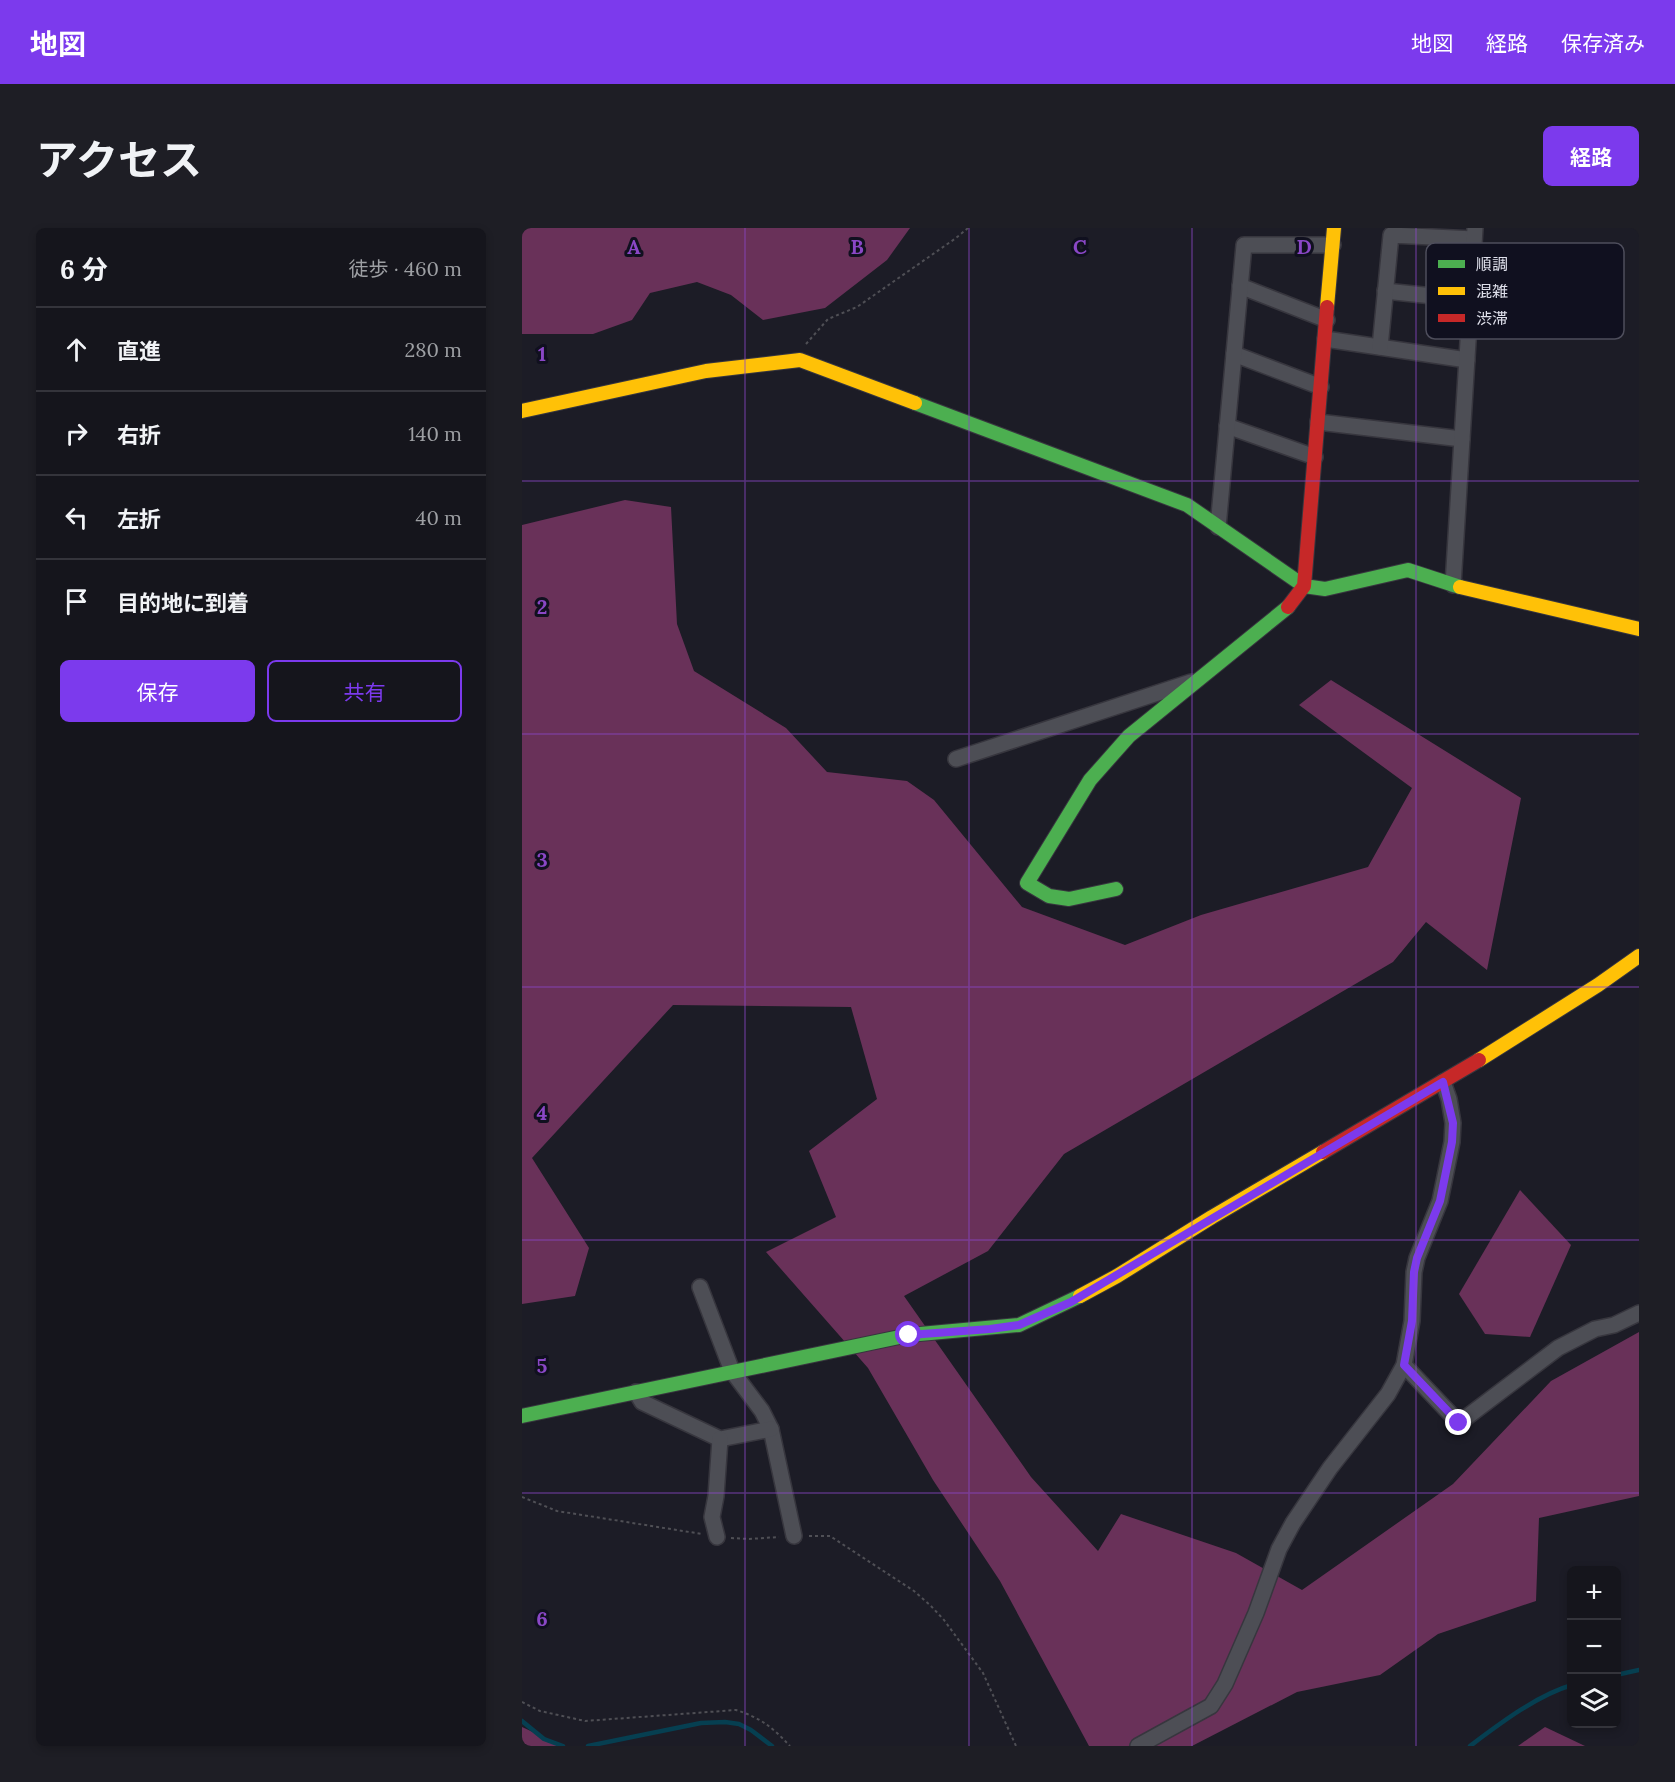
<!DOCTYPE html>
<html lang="ja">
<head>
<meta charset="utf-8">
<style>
  body { margin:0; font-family:Lora,"Noto Sans JP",serif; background:#1e1e25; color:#f1f3f6 }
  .controls { position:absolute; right:18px; bottom:18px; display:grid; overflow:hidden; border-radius:9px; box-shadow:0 3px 9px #0003 }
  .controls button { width:54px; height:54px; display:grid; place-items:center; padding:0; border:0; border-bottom:2px solid #34343b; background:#15151c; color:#f1f3f6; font:30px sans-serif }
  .stop { position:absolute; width:18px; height:18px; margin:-14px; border:4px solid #7c3aed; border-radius:50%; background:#fff }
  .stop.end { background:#7c3aed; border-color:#fff; box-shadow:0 2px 6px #0008 }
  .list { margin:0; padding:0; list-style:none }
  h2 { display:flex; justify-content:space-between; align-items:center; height:78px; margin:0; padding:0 24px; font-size:26px }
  h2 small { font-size:20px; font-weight:400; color:#9d9fa3 }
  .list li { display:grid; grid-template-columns:39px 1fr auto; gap:18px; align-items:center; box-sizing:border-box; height:84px; padding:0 24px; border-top:2px solid #34343b }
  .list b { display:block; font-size:22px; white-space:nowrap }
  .list em { font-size:20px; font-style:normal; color:#9d9fa3 }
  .actions { display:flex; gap:12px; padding:18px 24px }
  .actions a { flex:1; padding:14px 0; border:2px solid #7c3aed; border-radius:9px; text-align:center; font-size:21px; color:#7c3aed }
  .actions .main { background:#7c3aed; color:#fff }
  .icon { flex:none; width:33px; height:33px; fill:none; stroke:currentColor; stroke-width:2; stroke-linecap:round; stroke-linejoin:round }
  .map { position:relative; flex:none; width:1117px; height:1518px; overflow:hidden; border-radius:9px }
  header { display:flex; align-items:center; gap:36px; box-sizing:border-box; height:84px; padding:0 30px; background:#7c3aed; color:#fff }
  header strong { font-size:28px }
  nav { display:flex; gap:33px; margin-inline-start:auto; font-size:21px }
  .intro { display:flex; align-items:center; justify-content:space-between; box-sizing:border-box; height:144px; padding:0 36px }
  h1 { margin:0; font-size:42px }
  .button { padding:15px 27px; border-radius:9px; background:#7c3aed; color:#fff; font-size:21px; font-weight:700 }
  main { display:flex; gap:36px; padding:0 36px }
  aside { flex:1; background:#15151c; border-radius:9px; box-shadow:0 3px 9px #0003 }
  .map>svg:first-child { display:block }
</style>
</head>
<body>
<header>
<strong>地図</strong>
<nav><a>地図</a><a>経路</a><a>保存済み</a></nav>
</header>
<div class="intro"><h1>アクセス</h1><a class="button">経路</a></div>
<main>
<aside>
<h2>6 分<small>徒歩 · 460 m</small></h2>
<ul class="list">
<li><svg class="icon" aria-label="ahead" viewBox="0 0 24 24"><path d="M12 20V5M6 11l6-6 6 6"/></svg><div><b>直進</b></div><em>280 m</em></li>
<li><svg class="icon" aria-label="right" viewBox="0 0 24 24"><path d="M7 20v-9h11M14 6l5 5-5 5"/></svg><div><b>右折</b></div><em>140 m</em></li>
<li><svg class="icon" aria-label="left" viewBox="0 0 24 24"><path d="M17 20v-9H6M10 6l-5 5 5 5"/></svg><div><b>左折</b></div><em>40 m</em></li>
<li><svg class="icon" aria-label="arrive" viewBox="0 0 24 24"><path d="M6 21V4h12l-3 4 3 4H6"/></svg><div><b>目的地に到着</b></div></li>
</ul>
<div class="actions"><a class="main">保存</a><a>共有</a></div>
</aside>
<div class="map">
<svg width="1117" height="1518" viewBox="0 0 1117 1518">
  <rect width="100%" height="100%" fill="#1c1c26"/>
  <!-- forest -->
  <g fill="#693159">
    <polygon points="0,0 388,0 365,32 303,80 241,92 209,67 175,54 128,65 110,92 71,106 0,106"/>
    <polygon points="103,272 149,279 155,396 172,443 264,500 305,544 385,553 412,572 500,679 603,717 679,687 846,639 890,560 777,477 809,452 999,570 965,742 904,694 871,734 542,926 466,1023 382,1068 509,1249 576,1323 599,1286 714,1325 780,1362 931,1256 1029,1153 1117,1104 1117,1268 1017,1290 1014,1373 916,1406 858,1447 775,1464 670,1518 567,1518 478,1353 411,1252 346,1140 244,1024 314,989 287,923 355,871 329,779 151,777 10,930 67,1020 53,1068 0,1076 0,297"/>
    <polygon points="998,962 1049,1017 1008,1109 963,1106 937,1066"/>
    <polygon points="0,1499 41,1518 0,1518"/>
    <polygon points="1023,1499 1063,1518 996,1518"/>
  </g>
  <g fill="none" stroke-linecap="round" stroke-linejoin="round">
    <!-- stream -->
    <g stroke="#063f51" stroke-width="4.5">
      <polyline points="1094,1447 1117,1442"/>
      <polyline points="0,1493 22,1511 41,1518"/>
      <polyline points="66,1518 179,1495 203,1494 217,1496 229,1502 250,1518"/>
      <path d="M948,1518c28,-21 67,-51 102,-61"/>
    </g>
    <!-- street casing -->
    <g stroke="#37363e" stroke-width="18">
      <g id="street">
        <polyline points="718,58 805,92"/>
        <polyline points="863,63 949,72"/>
        <polyline points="803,111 945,132"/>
        <polyline points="858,119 869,7 952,11"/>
        <polyline points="712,126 799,159"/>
        <polyline points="796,194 940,211"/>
        <polyline points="705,198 793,229"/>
        <polyline points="696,299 722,17 811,17"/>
        <polyline points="931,357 953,0"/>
        <polyline points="434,531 669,454"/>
        <polyline points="178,1059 210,1143 240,1183 249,1201 272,1308"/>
        <polyline points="882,1137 937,1195 1036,1120 1073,1101 1092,1097 1117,1085"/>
        <polyline points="114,1164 120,1174 198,1211 249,1201"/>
        <polyline points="195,1309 190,1289 194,1268 198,1211"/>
        <polyline points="616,1518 689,1478 703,1456 734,1385 757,1321 771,1295 808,1240 866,1166 882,1137 890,1093 892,1044 895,1030 918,973 930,914 931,895 927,871 921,854"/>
      </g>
    </g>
    <!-- fast casing -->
    <g stroke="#37363e" stroke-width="16">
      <g id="fast">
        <polyline points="393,175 665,277 782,358 803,361 886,342 938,359"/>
        <polyline points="594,661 547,671 527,668 505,655 568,552 607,508 766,379"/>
        <polyline points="0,1188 387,1107 497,1097 558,1068"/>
      </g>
    </g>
    <!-- slow casing -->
    <g stroke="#37363e" stroke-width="16">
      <g id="slow">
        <polyline points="805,79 812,0"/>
        <polyline points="0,183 184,143 278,132 393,175"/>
        <polyline points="938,359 1117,401"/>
        <polyline points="957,832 1076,757 1117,728"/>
        <polyline points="558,1068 595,1048 690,989 801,924"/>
      </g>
    </g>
    <!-- jam casing -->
    <g stroke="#37363e" stroke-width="16">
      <g id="jam">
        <polyline points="766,379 782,358 805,79"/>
        <polyline points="801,924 957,832"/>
      </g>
    </g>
    <!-- path -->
    <g stroke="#4f4f55" stroke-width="2" stroke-dasharray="3 3" stroke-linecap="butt">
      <polyline points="284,116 306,91 335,79 434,10 446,0"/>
      <polyline points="0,1269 35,1283 180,1306"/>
      <polyline points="287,1308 308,1308 392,1363 408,1377 422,1392 461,1445 494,1518"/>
      <polyline points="209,1310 227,1311 257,1309"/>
      <path d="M0,1474l18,9 45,10 151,-11c25,8 36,17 54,36"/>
    </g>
    <!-- street -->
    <use href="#street" stroke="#4d4e55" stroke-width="15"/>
    <!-- fast -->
    <use href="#fast" stroke="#4caf50" stroke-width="14"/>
    <!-- slow -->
    <use href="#slow" stroke="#ffc107" stroke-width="14"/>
    <!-- jam -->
    <use href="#jam" stroke="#c62828" stroke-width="14"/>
  </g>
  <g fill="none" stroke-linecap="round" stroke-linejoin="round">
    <!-- route -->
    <polyline stroke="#7c3aed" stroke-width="8" points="387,1107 468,1101 497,1097 549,1074 921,854 931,895 930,914 918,973 895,1030 892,1044 890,1093 882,1137 937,1195"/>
  </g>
  <!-- grid -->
  <path fill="none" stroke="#8a47c6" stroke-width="1.5" stroke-opacity="0.55" d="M223,0v1518M447,0v1518M670,0v1518M894,0v1518M0,253h1117M0,506h1117M0,759h1117M0,1012h1117M0,1265h1117"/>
  <!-- legend -->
  <rect x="904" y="15" width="198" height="96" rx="9" fill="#10101f" stroke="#4e4e5c" stroke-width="1.5"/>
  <rect x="916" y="32" width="27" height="8" fill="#4caf50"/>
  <rect x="916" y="59" width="27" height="8" fill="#ffc107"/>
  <rect x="916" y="86" width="27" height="8" fill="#c62828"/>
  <g font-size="16" fill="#dfe0eb">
    <text x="954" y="42">順調</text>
    <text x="954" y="69">混雑</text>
    <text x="954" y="96">渋滞</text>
  </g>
  <g font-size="20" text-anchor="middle" font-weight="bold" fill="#8a47c6" stroke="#10101f" stroke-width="6" stroke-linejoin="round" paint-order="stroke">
    <text x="112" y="26">A</text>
    <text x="335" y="26">B</text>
    <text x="558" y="26">C</text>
    <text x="782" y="26">D</text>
    <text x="20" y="133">1</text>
    <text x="20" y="386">2</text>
    <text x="20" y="639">3</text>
    <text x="20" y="892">4</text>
    <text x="20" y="1145">5</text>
    <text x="20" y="1398">6</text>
  </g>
</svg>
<div class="controls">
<button>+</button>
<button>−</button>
<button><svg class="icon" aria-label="layers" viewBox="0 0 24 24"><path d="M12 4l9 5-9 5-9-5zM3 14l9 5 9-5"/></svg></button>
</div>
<div class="stop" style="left:387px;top:1107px"></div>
<div class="stop end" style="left:937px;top:1195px"></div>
</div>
</main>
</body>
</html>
